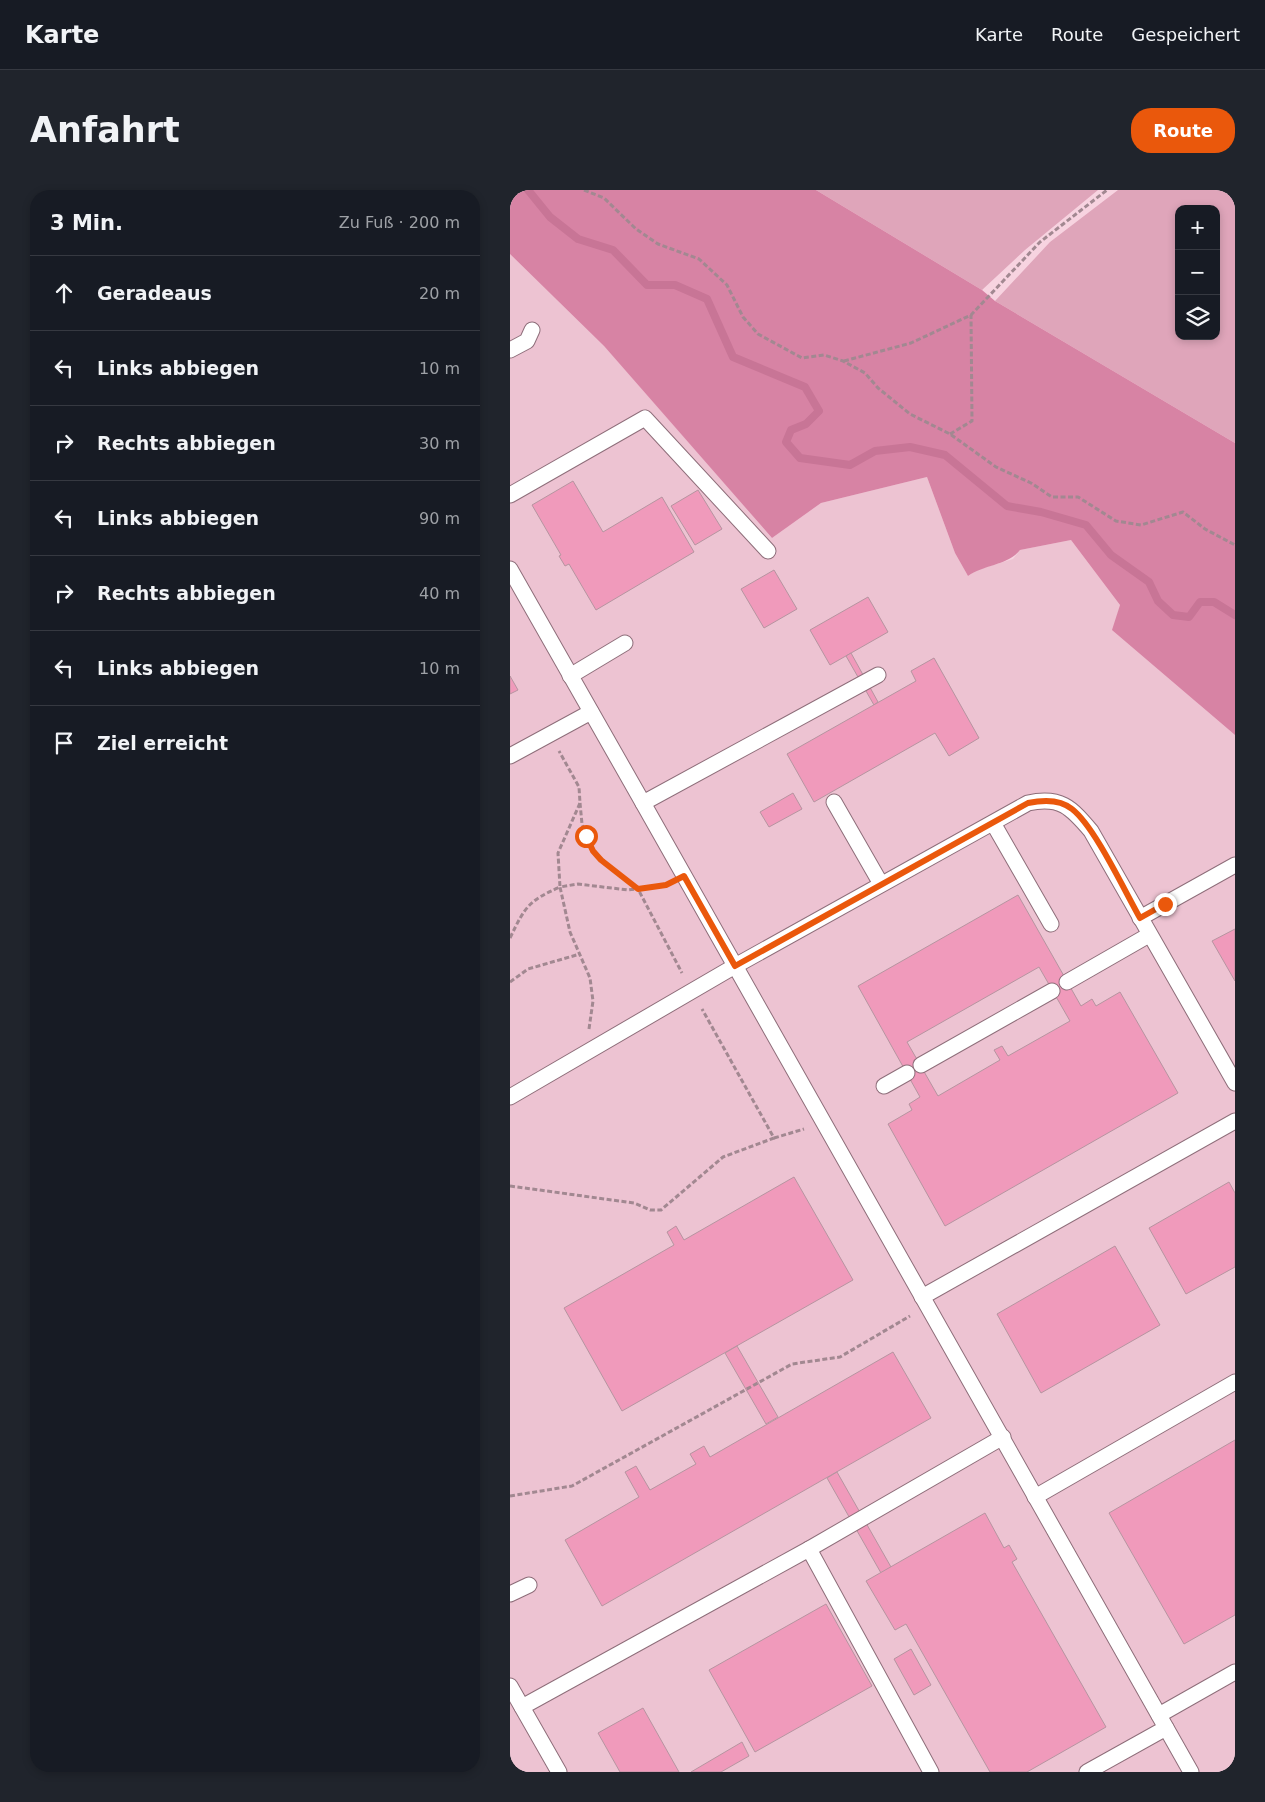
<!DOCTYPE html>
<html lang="de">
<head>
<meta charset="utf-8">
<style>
  body { margin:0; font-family:"DejaVu Sans",sans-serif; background:#20242c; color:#f1f3f6 }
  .controls { position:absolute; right:15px; top:15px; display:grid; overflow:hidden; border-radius:10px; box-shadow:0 2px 8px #0003 }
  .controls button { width:45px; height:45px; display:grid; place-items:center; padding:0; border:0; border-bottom:1px solid #363941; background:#171b24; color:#f1f3f6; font:25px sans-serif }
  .stop { position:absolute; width:15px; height:15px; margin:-11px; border:4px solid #ea580c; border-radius:50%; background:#fff }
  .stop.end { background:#ea580c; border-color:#fff; box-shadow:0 1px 5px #0008 }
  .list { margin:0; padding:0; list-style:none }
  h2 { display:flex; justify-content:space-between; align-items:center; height:65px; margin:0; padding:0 20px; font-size:21px }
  h2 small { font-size:16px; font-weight:400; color:#9ea1a6 }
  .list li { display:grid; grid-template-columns:32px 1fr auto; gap:15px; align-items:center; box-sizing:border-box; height:75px; padding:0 20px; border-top:1px solid #363941 }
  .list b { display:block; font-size:19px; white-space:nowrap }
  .list em { font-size:16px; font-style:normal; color:#9ea1a6 }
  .icon { flex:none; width:28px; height:28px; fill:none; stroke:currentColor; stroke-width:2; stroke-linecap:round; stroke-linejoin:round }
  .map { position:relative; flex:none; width:725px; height:1582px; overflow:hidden; border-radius:20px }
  header { display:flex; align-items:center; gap:30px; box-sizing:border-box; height:70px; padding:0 25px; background:#171b24; border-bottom:1px solid #363941 }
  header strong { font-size:24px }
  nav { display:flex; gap:28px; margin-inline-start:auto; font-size:18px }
  .intro { display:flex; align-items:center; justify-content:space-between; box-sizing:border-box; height:120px; padding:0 30px }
  h1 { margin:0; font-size:35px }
  .button { padding:12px 22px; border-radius:20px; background:#ea580c; color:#fff; font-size:18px; font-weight:700 }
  main { display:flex; gap:30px; padding:0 30px }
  aside { flex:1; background:#171b24; border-radius:20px; box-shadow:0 2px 8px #0003 }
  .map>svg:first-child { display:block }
</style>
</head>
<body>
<header>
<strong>Karte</strong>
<nav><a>Karte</a><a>Route</a><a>Gespeichert</a></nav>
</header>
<div class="intro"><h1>Anfahrt</h1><a class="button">Route</a></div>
<main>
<aside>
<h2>3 Min.<small>Zu Fuß · 200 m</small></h2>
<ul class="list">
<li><svg class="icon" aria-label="ahead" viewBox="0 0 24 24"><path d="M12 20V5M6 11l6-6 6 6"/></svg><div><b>Geradeaus</b></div><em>20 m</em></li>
<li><svg class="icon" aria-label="left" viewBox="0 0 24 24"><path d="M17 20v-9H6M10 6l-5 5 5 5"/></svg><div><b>Links abbiegen</b></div><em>10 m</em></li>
<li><svg class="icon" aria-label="right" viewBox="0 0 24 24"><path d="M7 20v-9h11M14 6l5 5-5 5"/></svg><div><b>Rechts abbiegen</b></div><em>30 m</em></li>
<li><svg class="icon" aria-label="left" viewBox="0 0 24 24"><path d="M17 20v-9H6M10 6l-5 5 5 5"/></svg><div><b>Links abbiegen</b></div><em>90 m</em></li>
<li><svg class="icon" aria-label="right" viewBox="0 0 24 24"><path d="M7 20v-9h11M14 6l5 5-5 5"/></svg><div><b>Rechts abbiegen</b></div><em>40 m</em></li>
<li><svg class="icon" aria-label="left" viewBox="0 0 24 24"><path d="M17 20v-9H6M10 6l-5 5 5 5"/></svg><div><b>Links abbiegen</b></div><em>10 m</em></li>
<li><svg class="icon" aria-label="arrive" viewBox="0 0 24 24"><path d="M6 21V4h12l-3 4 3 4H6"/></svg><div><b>Ziel erreicht</b></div></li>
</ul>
</aside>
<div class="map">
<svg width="725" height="1582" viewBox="0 0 725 1582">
  <rect width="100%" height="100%" fill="#f7d3e0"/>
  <!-- built -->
  <polygon fill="#edc3d2" points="0,64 94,156 262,348 311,313 417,287 445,363 458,386 467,380 503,369 510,360 561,350 610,415 607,426 691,516 725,545 725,1582 0,1582"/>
  <!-- green -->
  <g fill="#dfa5ba" fill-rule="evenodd">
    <polygon points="306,0 588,0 515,60 472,100"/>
    <path d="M608,0h117v253l-240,-142 55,-59zM669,19h37v127h-37z"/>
  </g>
  <!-- forest -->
  <path fill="#d783a4" d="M0,0h306l166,100 13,11 240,142v292l-123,-105 8,-25 -49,-65 -51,10c-13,16 -35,14 -52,26l-13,-23 -28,-76 -106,26 -49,35 -168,-192 -94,-92z"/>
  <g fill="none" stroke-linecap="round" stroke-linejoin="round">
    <!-- stream -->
    <polyline stroke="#c87596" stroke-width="8" points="18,0 40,27 68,49 103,60 137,95 165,95 197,109 223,167 295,197 309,221 296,234 281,240 276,252 290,268 340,275 365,261 400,257 435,265 497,316 531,322 576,335 601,365 639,392 648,411 663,425 679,427 690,412 704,412 725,425"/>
  </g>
  <!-- building -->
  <g fill="#f09abb" stroke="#b694a0" fill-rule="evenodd">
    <polygon points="63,291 93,342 152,307 184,362 86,420 59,374 55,376 49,366 51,365 22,315"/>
    <polygon points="188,300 212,339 185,355 161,316"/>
    <polygon points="264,380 287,419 254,438 231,399"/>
    <polygon points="358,407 378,442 320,475 300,440"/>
    <polygon points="341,463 368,512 364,515 336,466"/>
    <polygon points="424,468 469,548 439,566 425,543 304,612 277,564 406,491 401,481"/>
    <polygon points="0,486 8,500 0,504"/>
    <polygon points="283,603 292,619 259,637 250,622"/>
    <path d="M508,705l63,111 11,-7 4,7 24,-14 58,101 -233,133 -57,-102 24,-14 -3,-6 11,-7 -62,-111zM529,777l31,54 -62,35 -6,-10 -8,4 6,10 -62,36 -31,-54z"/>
    <polygon points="725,739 725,791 702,751"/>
    <polygon points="284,987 343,1090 112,1221 54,1118 164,1055 157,1042 166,1036 174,1050"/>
    <polygon points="719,992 725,1003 725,1077 676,1104 639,1038"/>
    <polygon points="605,1056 650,1135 531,1203 487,1124"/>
    <polygon points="227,1156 268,1227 256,1234 215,1163"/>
    <polygon points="383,1162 421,1228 92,1416 55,1350 129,1307 115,1282 126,1276 140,1300 186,1274 180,1264 194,1256 200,1267"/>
    <polygon points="725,1250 725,1425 674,1454 599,1323"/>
    <polygon points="327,1282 381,1377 371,1383 317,1288"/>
    <polygon points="475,1323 494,1358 499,1355 507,1369 502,1372 596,1537 517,1582 480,1582 396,1434 385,1440 356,1391"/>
    <polygon points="316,1414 362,1496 245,1562 199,1480"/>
    <polygon points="401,1459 421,1495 404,1505 384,1469"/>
    <polygon points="133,1518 169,1582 110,1582 88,1543"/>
    <polygon points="232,1552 239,1566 211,1582 181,1582"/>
  </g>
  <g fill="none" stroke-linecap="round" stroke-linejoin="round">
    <!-- service casing -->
    <g stroke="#8e6e7a" stroke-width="17">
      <g id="service">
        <polyline points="0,160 17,151 22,140"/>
        <polyline points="0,305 135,228 258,361"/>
        <polyline points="0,379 133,613 368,485"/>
        <polyline points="60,486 115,453"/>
        <polyline points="0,566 81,522"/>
        <polyline points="324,612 371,694"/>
        <polyline points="133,613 681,1582"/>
        <polyline points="483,633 541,734"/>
        <polyline points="630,728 725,675"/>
        <polyline points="557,792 639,745"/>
        <polyline points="411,875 542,801"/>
        <polyline points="374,896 397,883"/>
        <path d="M0,907l225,-131 293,-163c32,-7 43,4 63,28l144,252"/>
        <polyline points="412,1107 725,931"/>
        <polyline points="525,1307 725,1192"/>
        <polyline points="299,1359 421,1582"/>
        <polyline points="0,1404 19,1395"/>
        <polyline points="0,1496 49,1582"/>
        <polyline points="12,1517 299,1359 493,1247"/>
        <polyline points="649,1525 725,1482"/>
        <polyline points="577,1582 656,1538"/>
      </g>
    </g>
    <!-- path -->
    <g stroke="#a28891" stroke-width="3" stroke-dasharray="5 2.5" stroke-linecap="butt">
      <polyline points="74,0 94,8 126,39 148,54 189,69 217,95 233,127 248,144 292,168 314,165 333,171 355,183 368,198 400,224 440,244 486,277 521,293 542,307 568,307 606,331 631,335 673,322 695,339 725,355"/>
      <polyline points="334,171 401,153 461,125 530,52 597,0"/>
      <polyline points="440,244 462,231 461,125"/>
      <polyline points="70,613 72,634 83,661 107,683 128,699 172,783"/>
      <path d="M0,748c15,-31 18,-37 50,-51l-2,-34 22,-50 -1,-16 -20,-36"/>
      <polyline points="0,792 18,779 70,764"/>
      <polyline points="79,839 83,811 80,788 60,742 50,697 68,694 118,700 156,695"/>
      <polyline points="264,948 294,939"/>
      <polyline points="0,996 124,1013 140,1020 151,1020 213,967 264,948 192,819"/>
      <polyline points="0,1306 62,1296 282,1174 330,1167 400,1126"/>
    </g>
    <!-- service -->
    <use href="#service" stroke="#fff" stroke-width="15"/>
  </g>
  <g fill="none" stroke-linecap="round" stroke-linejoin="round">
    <!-- route -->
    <path stroke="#ea580c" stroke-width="6" d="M76,646l7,15 8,9 37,29 28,-4 18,-9 51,90 293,-163c14,-3 32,-4 44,6 23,18 52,81 68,109l25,-14"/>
  </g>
</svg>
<div class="controls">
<button>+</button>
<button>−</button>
<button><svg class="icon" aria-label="layers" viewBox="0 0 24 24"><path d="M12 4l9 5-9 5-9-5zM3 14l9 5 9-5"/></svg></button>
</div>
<div class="stop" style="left:76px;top:646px"></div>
<div class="stop end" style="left:655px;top:714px"></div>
</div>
</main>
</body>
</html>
